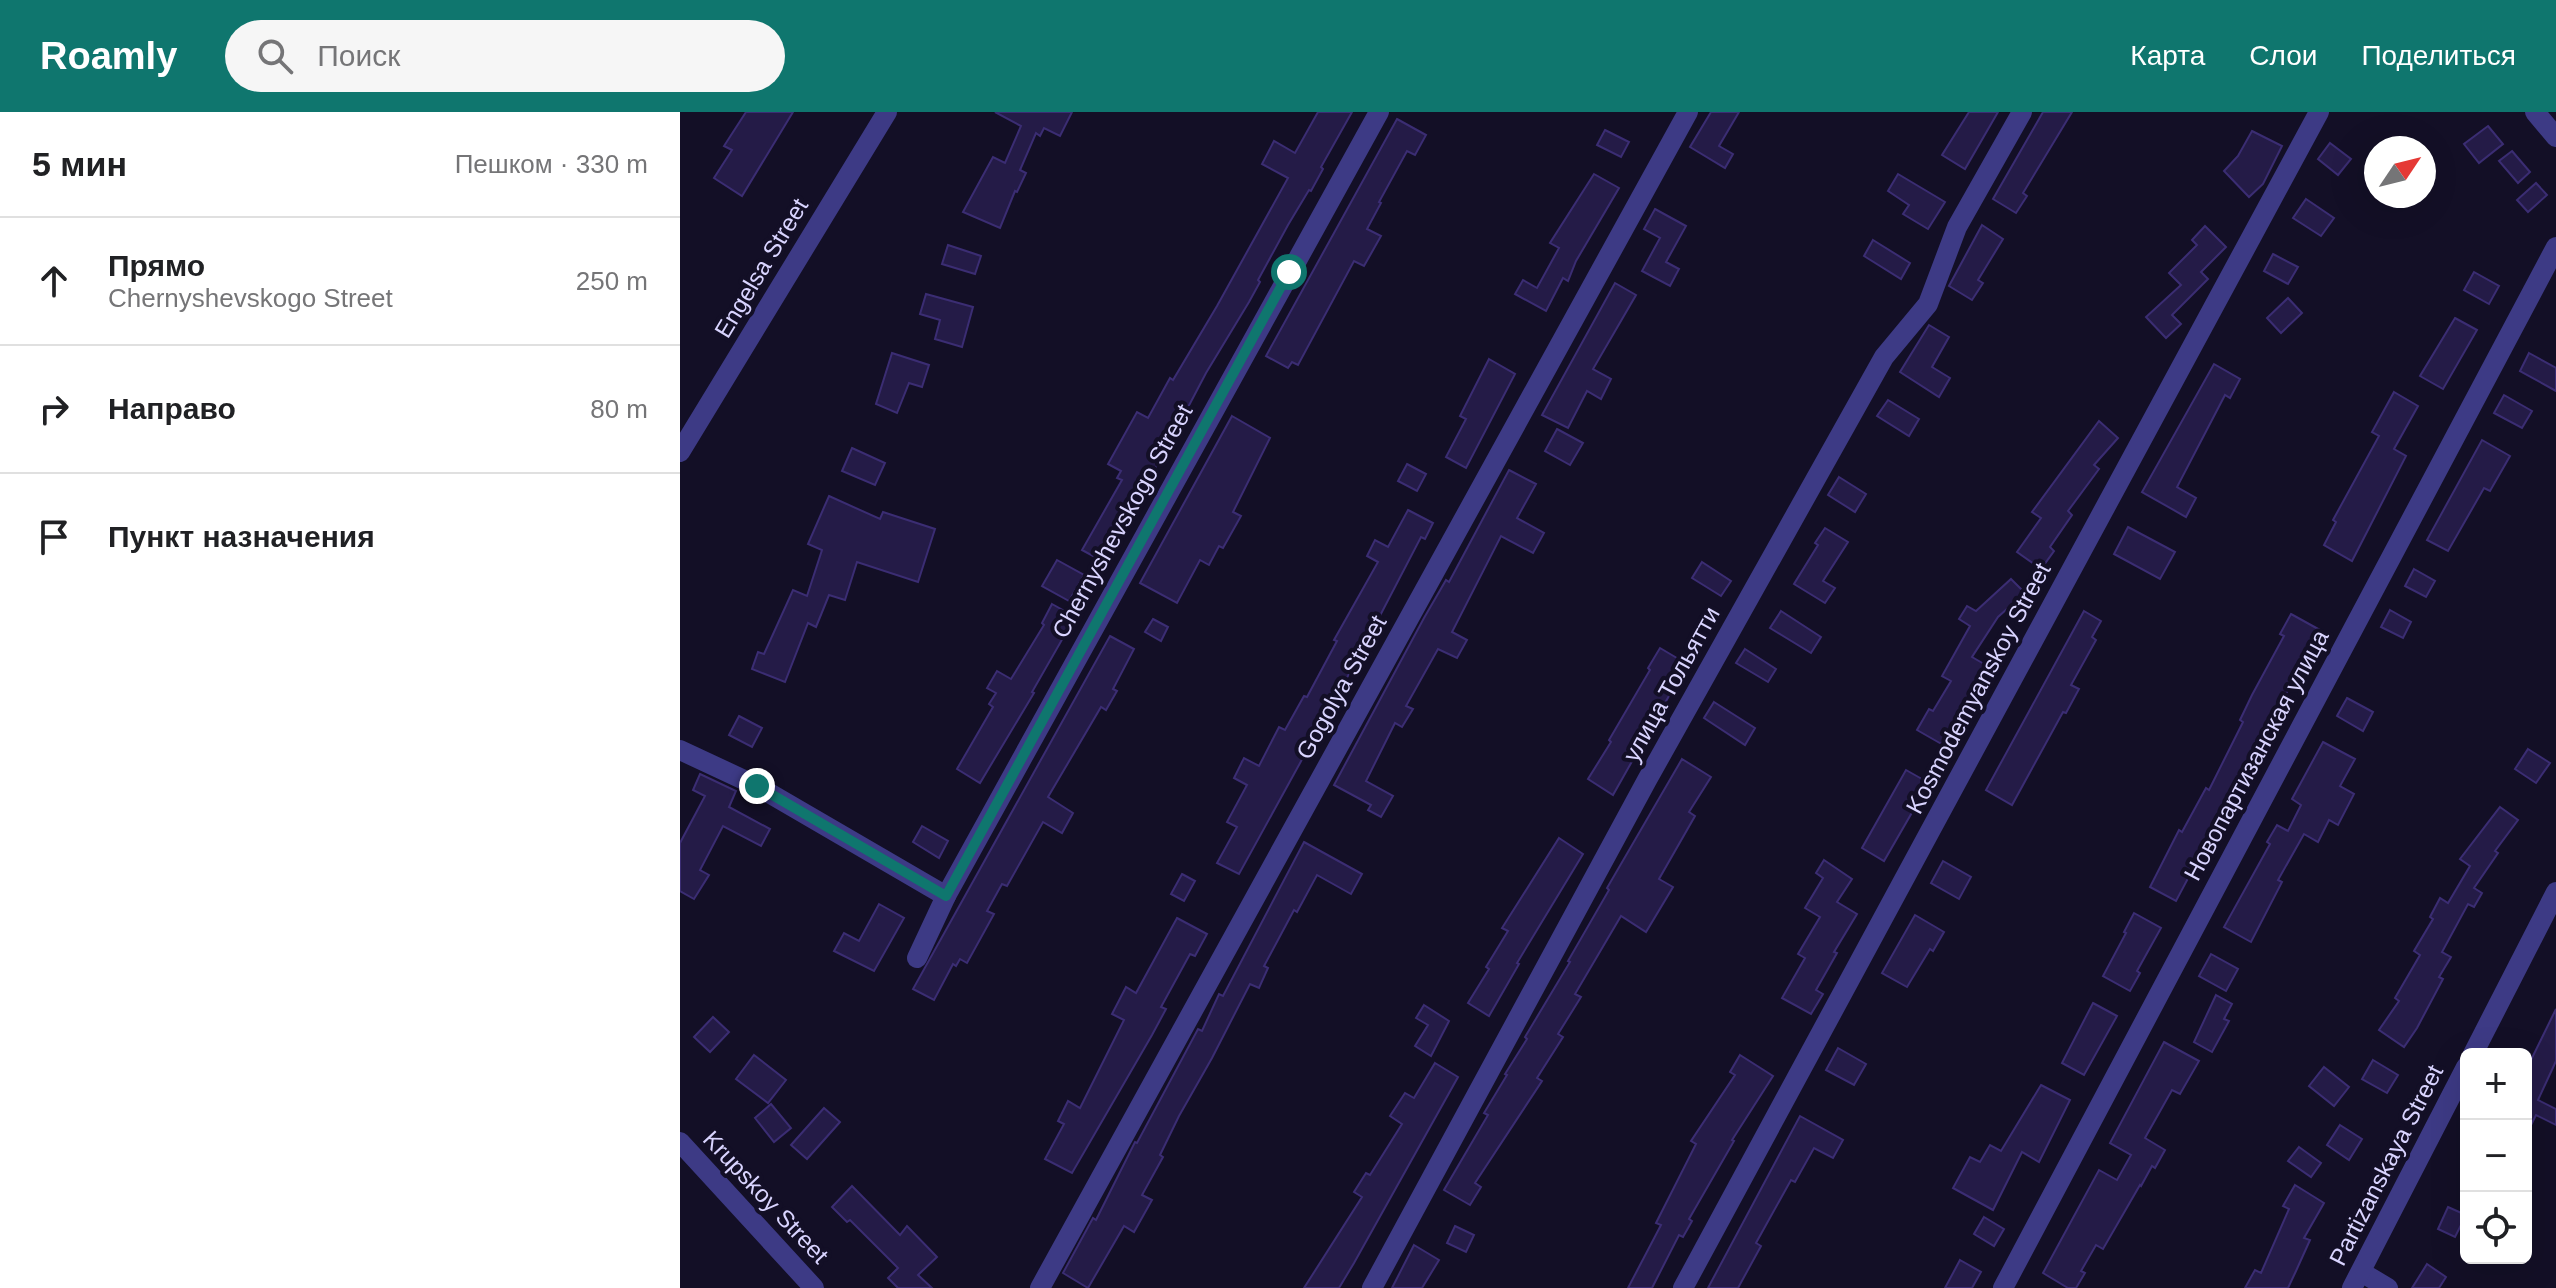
<!DOCTYPE html>
<html lang="ru">
<head>
<meta charset="utf-8">
<style>
  body { margin:0; font-family:Arial,sans-serif; background:#f6f6f6; color:#202124 }
  .controls { position:absolute; right:24px; bottom:24px; display:grid; overflow:hidden; border-radius:12px; box-shadow:0 8px 32px #0002 }
  .controls button { width:72px; height:72px; display:grid; place-items:center; padding:0; border:0; border-bottom:2px solid #e0e0e0; background:#fff; color:#202124; font:40px sans-serif }
  .compass { position:absolute; left:1684px; top:24px; width:72px; height:72px; border-radius:50%; background:#fff; box-shadow:0 8px 32px #0002; rotate:55deg }
  .stop { position:absolute; width:24px; height:24px; margin:-18px; border:6px solid #0f766e; border-radius:50%; background:#fff }
  .stop.end { background:#0f766e; border-color:#fff; box-shadow:0 2px 8px #0008 }
  .list { margin:0; padding:0; list-style:none }
  h2 { display:flex; justify-content:space-between; align-items:center; height:104px; margin:0; padding:0 32px; font-size:34px }
  h2 small { font-size:26px; font-weight:400; color:#757577 }
  .list li { display:grid; grid-template-columns:52px 1fr auto; gap:24px; align-items:center; box-sizing:border-box; height:128px; padding:0 32px; border-top:2px solid #e0e0e0 }
  .list b { display:block; font-size:30px; white-space:nowrap }
  .list p { margin:0; font-size:26px; white-space:nowrap; color:#757577 }
  .list em { font-size:26px; font-style:normal; color:#757577 }
  .icon { flex:none; width:44px; height:44px; fill:none; stroke:currentColor; stroke-width:2; stroke-linecap:round; stroke-linejoin:round }
  .map { position:relative; flex:none; width:1876px; height:1176px; overflow:hidden }
  header { display:flex; align-items:center; gap:48px; box-sizing:border-box; height:112px; padding:0 40px; background:#0f766e; color:#fff }
  header strong { font-size:38px }
  nav { display:flex; gap:44px; margin-inline-start:auto; font-size:28px }
  .search { width:560px; height:72px; background:#f6f6f6; display:flex; align-items:center; gap:20px; box-sizing:border-box; padding:0 28px; border-radius:44px; color:#757577; font-size:30px }
  main { display:flex }
  aside { flex:1; background:#fff }
  .map>svg:first-child { display:block }
</style>
</head>
<body>
<header>
<strong>Roamly</strong>
<div class="search"><svg class="icon" aria-label="search" viewBox="0 0 24 24"><circle cx="10" cy="10" r="6"/><path d="M15 15l6 6"/></svg>Поиск</div>
<nav><a>Карта</a><a>Слои</a><a>Поделиться</a></nav>
</header>
<main>
<aside>
<h2>5 мин<small>Пешком · 330 m</small></h2>
<ul class="list">
<li><svg class="icon" aria-label="ahead" viewBox="0 0 24 24"><path d="M12 20V5M6 11l6-6 6 6"/></svg><div><b>Прямо</b><p>Chernyshevskogo Street</p></div><em>250 m</em></li>
<li><svg class="icon" aria-label="right" viewBox="0 0 24 24"><path d="M7 20v-9h11M14 6l5 5-5 5"/></svg><div><b>Направо</b></div><em>80 m</em></li>
<li><svg class="icon" aria-label="arrive" viewBox="0 0 24 24"><path d="M6 21V4h12l-3 4 3 4H6"/></svg><div><b>Пункт назначения</b></div></li>
</ul>
</aside>
<div class="map">
<svg width="1876" height="1176" viewBox="0 0 1876 1176">
  <rect width="100%" height="100%" fill="#130f26"/>
  <!-- building -->
  <g fill="#241b47" stroke="#3b2d73" stroke-width="2">
    <polygon points="66,0 113,0 62,84 34,66 52,38 44,34"/>
    <polygon points="315,0 392,0 380,24 364,16 360,24 356,21 340,58 346,61 337,80 335,79 320,116 283,100 313,45 325,51 341,14"/>
    <polygon points="638,0 672,0 641,55 643,57 631,79 629,78 608,113 578,168 580,170 569,190 526,261 483,343 432,429 435,430 424,450 402,438 442,368 437,366 441,359 428,352 457,300 468,306 490,266 493,268 537,194 608,66 582,52 594,29 615,41"/>
    <polygon points="1031,0 1059,0 1039,34 1053,42 1045,56 1010,35"/>
    <polygon points="1289,0 1318,0 1285,57 1262,43"/>
    <polygon points="1363,0 1392,0 1343,81 1347,84 1336,101 1313,87"/>
    <polygon points="717,7 746,23 735,43 727,39 699,90 701,91 687,117 701,124 684,154 674,149 618,253 612,250 608,256 586,244"/>
    <polygon points="1808,14 1823,32 1799,51 1784,32"/>
    <polygon points="925,18 949,30 941,45 917,33"/>
    <polygon points="1572,19 1602,34 1583,72 1569,85 1544,59 1558,44"/>
    <polygon points="1650,31 1671,47 1658,63 1638,47"/>
    <polygon points="1832,39 1850,60 1838,71 1819,49"/>
    <polygon points="914,62 939,76 896,149 888,169 883,166 866,199 835,182 843,168 857,176 879,136 870,131"/>
    <polygon points="1218,62 1265,90 1248,117 1223,102 1229,93 1208,79"/>
    <polygon points="1856,71 1867,83 1848,100 1837,88"/>
    <polygon points="1626,87 1654,106 1641,124 1613,106"/>
    <polygon points="975,97 1006,114 986,150 999,157 990,174 962,159 980,126 964,117"/>
    <polygon points="1302,113 1323,127 1298,168 1303,171 1292,188 1269,174"/>
    <polygon points="1525,114 1546,135 1521,160 1528,167 1492,203 1501,212 1486,226 1466,205 1501,173 1489,161 1517,133 1512,128"/>
    <polygon points="1193,128 1230,151 1221,167 1184,144"/>
    <polygon points="268,133 301,144 295,162 262,152"/>
    <polygon points="1593,142 1618,155 1608,172 1584,159"/>
    <polygon points="1794,160 1819,174 1809,192 1784,178"/>
    <polygon points="935,171 956,183 913,257 931,267 921,287 907,279 888,316 862,303"/>
    <polygon points="246,182 293,195 282,235 255,227 260,208 240,202"/>
    <polygon points="1608,186 1622,201 1601,221 1587,206"/>
    <polygon points="1775,206 1797,218 1763,277 1740,264"/>
    <polygon points="1249,213 1269,225 1252,255 1270,266 1259,285 1220,260"/>
    <polygon points="212,241 249,253 242,275 229,271 217,301 196,292"/>
    <polygon points="1849,241 1876,256 1876,279 1840,259"/>
    <polygon points="809,247 835,262 786,356 766,345 786,307 780,304"/>
    <polygon points="1534,252 1560,267 1550,286 1545,283 1497,375 1516,386 1506,405 1462,380"/>
    <polygon points="1714,280 1738,294 1714,337 1726,344 1672,449 1644,433 1656,410 1653,408 1699,324 1692,320"/>
    <polygon points="1824,283 1852,299 1842,316 1814,301"/>
    <polygon points="1208,288 1239,307 1229,324 1197,304"/>
    <polygon points="552,304 590,326 553,400 561,404 543,436 539,434 529,453 520,448 497,491 460,471"/>
    <polygon points="1419,309 1438,326 1414,353 1419,357 1388,399 1392,403 1370,435 1374,439 1361,457 1337,440 1361,406 1352,400"/>
    <polygon points="877,317 903,331 890,353 865,339"/>
    <polygon points="1802,328 1830,344 1810,379 1804,376 1768,439 1747,428"/>
    <polygon points="172,336 205,351 195,373 162,359"/>
    <polygon points="727,352 746,362 737,379 718,369"/>
    <polygon points="829,358 856,372 837,406 864,421 853,441 821,424 772,520 787,528 777,546 758,537 726,594 733,597 722,615 715,611 686,669 713,684 701,705 688,698 691,693 654,673 744,506 766,468 769,470"/>
    <polygon points="1159,365 1186,382 1175,400 1148,383"/>
    <polygon points="149,384 200,407 203,400 255,417 238,470 177,450 165,488 149,483 136,515 128,511 105,570 72,557 78,540 84,542 113,478 127,484 142,438 128,432"/>
    <polygon points="728,398 753,411 745,427 741,425 680,542 559,762 537,751 557,715 547,710 567,673 554,666 564,646 579,654 599,615 605,618 624,584 627,585 657,529 654,528 698,450 687,444 695,428 708,435"/>
    <polygon points="1448,415 1495,440 1480,467 1434,442"/>
    <polygon points="1145,416 1168,430 1143,469 1155,476 1145,491 1114,472 1138,433 1135,431"/>
    <polygon points="377,448 404,463 389,489 362,474"/>
    <polygon points="1022,450 1051,469 1041,484 1012,466"/>
    <polygon points="1734,457 1755,469 1746,485 1725,474"/>
    <polygon points="1331,467 1345,481 1318,505 1292,545 1311,556 1265,634 1237,618 1249,597 1253,599 1271,569 1262,564 1290,514 1279,507 1287,494 1296,499"/>
    <polygon points="372,492 395,505 352,580 354,581 300,671 277,657 313,595 309,592 316,581 307,576 317,559 331,567 364,513 362,511"/>
    <polygon points="1710,498 1731,510 1723,526 1701,515"/>
    <polygon points="1101,499 1141,525 1131,541 1090,516"/>
    <polygon points="1404,499 1421,509 1412,525 1416,528 1391,573 1399,577 1386,601 1383,600 1332,693 1306,678"/>
    <polygon points="1611,502 1640,518 1496,789 1470,775 1499,718 1502,720 1526,676 1529,678 1563,610 1560,608 1572,583 1604,524 1600,522"/>
    <polygon points="473,507 488,515 481,529 465,520"/>
    <polygon points="430,524 454,537 433,577 437,579 426,598 421,595 368,685 393,701 382,721 363,710 327,774 322,772 307,799 314,802 287,851 280,847 276,854 273,852 254,888 233,877"/>
    <polygon points="980,536 1007,552 933,683 908,667 931,630 929,628 970,558 968,556"/>
    <polygon points="1065,537 1096,557 1088,570 1056,551"/>
    <polygon points="1667,586 1693,600 1683,619 1657,604"/>
    <polygon points="1034,590 1075,616 1065,633 1024,606"/>
    <polygon points="59,604 82,616 72,635 49,623"/>
    <polygon points="1643,630 1675,647 1660,674 1674,682 1658,713 1649,708 1638,730 1624,722 1598,768 1602,770 1571,830 1544,815 1590,732 1587,730 1597,713 1608,719 1621,693 1612,687"/>
    <polygon points="1848,637 1870,651 1856,671 1835,657"/>
    <polygon points="1002,647 1031,665 1009,700 1015,704 979,767 993,775 966,820 941,804 895,882 901,885 878,922 883,925 857,966 862,969 795,1071 801,1075 790,1093 764,1078 808,1003 804,1001 827,963 825,962 847,927 845,925 890,850 888,849 929,778 927,776"/>
    <polygon points="1226,658 1249,671 1204,749 1182,736"/>
    <polygon points="20,662 56,679 49,695 90,717 81,734 43,714 20,758 29,763 14,787 0,779 0,731 25,684 13,678"/>
    <polygon points="1820,695 1838,708 1815,739 1818,741 1794,776 1802,781 1794,795 1788,792 1762,840 1771,845 1759,865 1763,867 1737,916 1724,935 1699,918 1719,889 1715,886 1740,843 1734,839 1753,807 1750,805 1760,786 1768,791 1790,754 1780,747"/>
    <polygon points="242,714 268,729 259,746 233,730"/>
    <polygon points="879,726 903,742 837,851 839,852 809,904 788,891 809,857 806,855 828,819 822,816"/>
    <polygon points="624,730 682,762 671,782 637,763 617,800 614,798 584,854 588,856 579,876 570,872 532,946 499,1004 480,1043 483,1045 462,1083 472,1088 454,1120 444,1114 408,1176 383,1161 413,1106 416,1108 455,1030 457,1031 518,917 522,919 539,882 543,884"/>
    <polygon points="1144,748 1172,767 1157,790 1177,802 1154,840 1157,841 1136,878 1143,882 1131,902 1102,886 1125,846 1118,842 1140,805 1125,796 1143,766 1136,761"/>
    <polygon points="1263,749 1291,765 1279,787 1251,771"/>
    <polygon points="502,762 515,769 504,789 491,782"/>
    <polygon points="199,792 224,806 194,859 154,839 164,821 179,829"/>
    <polygon points="1454,801 1481,816 1457,859 1460,861 1450,879 1423,864 1446,821 1444,820"/>
    <polygon points="1235,803 1264,820 1253,839 1250,837 1227,875 1202,861"/>
    <polygon points="497,806 527,822 515,844 510,842 481,895 486,897 472,923 392,1061 365,1047 384,1012 378,1009 388,989 400,996 444,908 432,902 446,875 456,881"/>
    <polygon points="1531,842 1558,857 1546,879 1519,864"/>
    <polygon points="1536,883 1552,892 1544,907 1549,909 1532,940 1514,930"/>
    <polygon points="1413,891 1437,904 1404,963 1382,951"/>
    <polygon points="744,893 769,909 751,944 735,934 748,913 736,906"/>
    <polygon points="1876,897 1876,949 1858,988 1876,997 1876,1013 1856,1003 1846,1023 1846,945 1851,948"/>
    <polygon points="33,905 49,920 30,940 14,925"/>
    <polygon points="1484,930 1519,949 1500,982 1492,978 1465,1026 1485,1038 1475,1056 1472,1054 1461,1074 1460,1073 1423,1137 1416,1133 1401,1159 1405,1161 1396,1176 1388,1176 1363,1161 1419,1058 1437,1068 1451,1043 1430,1031"/>
    <polygon points="1158,936 1186,952 1174,973 1146,958"/>
    <polygon points="74,943 106,968 88,991 56,967"/>
    <polygon points="1060,943 1093,964 1052,1028 1054,1029 1009,1107 1012,1109 1003,1125 999,1123 972,1176 948,1176 981,1113 976,1111 1016,1032 1011,1029 1055,963 1050,960"/>
    <polygon points="1693,948 1718,963 1707,981 1682,967"/>
    <polygon points="755,951 778,965 674,1151 659,1176 624,1176 682,1085 674,1080 686,1061 690,1063 722,1012 710,1004 725,981 734,986"/>
    <polygon points="1644,955 1669,975 1654,994 1629,974"/>
    <polygon points="1361,973 1390,988 1359,1050 1342,1040 1313,1098 1273,1076 1290,1045 1300,1050 1310,1033 1321,1039"/>
    <polygon points="91,992 111,1016 94,1030 75,1006"/>
    <polygon points="144,996 160,1010 127,1047 111,1033"/>
    <polygon points="1120,1004 1163,1028 1153,1046 1134,1036 1115,1070 1111,1068 1076,1131 1081,1134 1058,1176 1028,1176"/>
    <polygon points="1660,1013 1682,1027 1669,1048 1647,1033"/>
    <polygon points="1619,1035 1641,1051 1631,1065 1608,1049"/>
    <polygon points="1615,1073 1644,1091 1624,1126 1630,1128 1616,1159 1608,1176 1565,1176 1575,1158 1581,1161 1609,1097 1603,1094"/>
    <polygon points="172,1074 220,1123 227,1114 257,1145 238,1163 252,1176 218,1176 208,1166 218,1156 170,1108 167,1110 152,1095"/>
    <polygon points="1768,1095 1786,1103 1775,1125 1758,1117"/>
    <polygon points="1304,1105 1324,1117 1314,1134 1294,1122"/>
    <polygon points="775,1114 794,1123 786,1140 767,1131"/>
    <polygon points="734,1133 759,1148 742,1176 712,1176"/>
    <polygon points="1280,1148 1301,1160 1292,1176 1265,1176"/>
    <polygon points="1747,1152 1766,1165 1759,1176 1732,1176"/>
  </g>
  <g fill="none" stroke-linecap="round" stroke-linejoin="round">
    <!-- minor -->
    <g stroke="#3d3a85" stroke-width="20">
      <polyline points="1855,0 1876,25"/>
      <polyline points="0,340 207,0"/>
      <polyline points="0,638 77,674 266,784"/>
      <polyline points="237,846 266,784 699,0"/>
      <polyline points="1793,942 1876,780"/>
      <polyline points="0,1030 134,1176"/>
      <polyline points="1681,1160 1708,1176"/>
      <polyline points="360,1176 1008,0"/>
      <polyline points="692,1176 967,668 1204,245 1248,192 1277,115 1342,0"/>
      <polyline points="1003,1176 1639,0"/>
      <polyline points="1323,1176 1876,135"/>
      <polyline points="1672,1176 1786,955"/>
    </g>
  </g>
  <g fill="none" stroke-linecap="round" stroke-linejoin="round">
    <!-- route -->
    <polyline stroke="#0f766e" stroke-width="10" points="77,674 266,784 609,160"/>
  </g>
  <g text-anchor="middle" dominant-baseline="central" stroke-width="8" stroke-linejoin="round" paint-order="stroke">
    <!-- street labels -->
    <g font-size="24" fill="#d9d4ff" stroke="#130f26">
      <text transform="translate(81 156) rotate(-59)">Engelsa Street</text>
      <text transform="translate(442 409) rotate(-61)">Chernyshevskogo Street</text>
      <text transform="translate(991 572) rotate(-61)">улица Тольятти</text>
      <text transform="translate(661 575) rotate(-61)">Gogolya Street</text>
      <text transform="translate(1298 576) rotate(-62)">Kosmodemyanskoy Street</text>
      <text transform="translate(1576 643) rotate(-62)">Новопартизанская улица</text>
      <text transform="translate(1706 1053) rotate(-63)">Partizanskaya Street</text>
      <text transform="translate(86 1085) rotate(47)">Krupskoy Street</text>
    </g>
  </g>
</svg>
<div class="controls">
<button>+</button>
<button>−</button>
<button><svg class="icon" aria-label="locate" viewBox="0 0 24 24"><circle cx="12" cy="12" r="6"/><path d="M12 2v4M12 18v4M2 12h4M18 12h4"/></svg></button>
</div>
<svg class="compass" viewBox="-18 -18 36 36"><path d="M0-13l5 13h-10z" fill="#e53935"/><path d="M0 13l5-13h-10z" fill="#757577"/></svg>
<div class="stop" style="left:609px;top:160px"></div>
<div class="stop end" style="left:77px;top:674px"></div>
</div>
</main>
</body>
</html>
